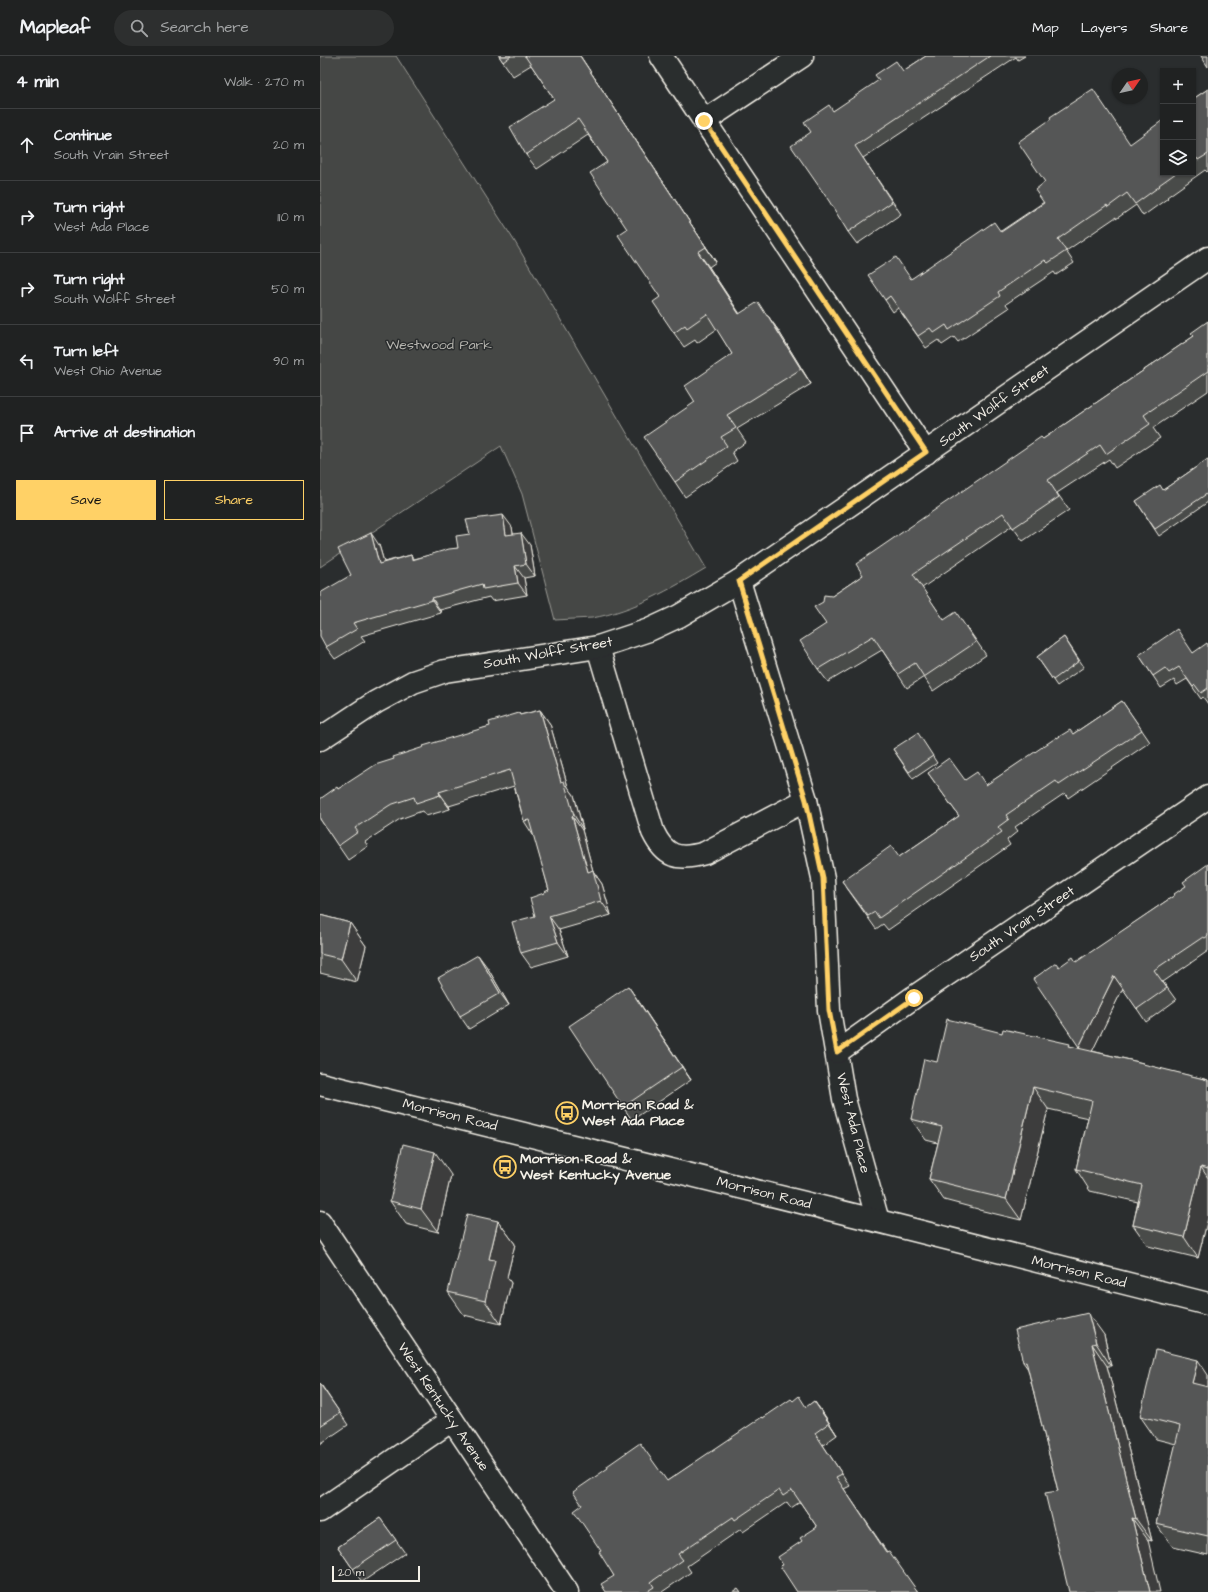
<!DOCTYPE html>
<html lang="en">
<head>
<meta charset="utf-8">
<style>
  body { margin:0; font-family:"Architects Daughter",sans-serif; background:#2d2f2f; color:#f1f3f6 }
  .controls { position:absolute; right:12px; top:12px; display:grid; overflow:hidden; border-radius:0px; box-shadow:0 1px 3px #0004 }
  .controls button { width:36px; height:36px; display:grid; place-items:center; padding:0; border:0; border-bottom:1px solid #3d3f40; background:#202222; color:#f1f3f6; font:20px sans-serif }
  .compass { position:absolute; left:792px; top:12px; width:36px; height:36px; border-radius:50%; background:#202222; box-shadow:0 1px 3px #0004; rotate:56deg }
  .scale { position:absolute; left:12px; bottom:10px; width:88px; box-sizing:border-box; padding-left:4px; border:2px solid #f4f1e8; border-top:0; font-size:11px; line-height:14px; white-space:nowrap; color:#f4f1e8; -webkit-text-stroke:3px #2a2d2e; paint-order:stroke }
  .stop { position:absolute; width:12px; height:12px; margin:-9px; border:3px solid #ffd166; border-radius:50%; background:#fff }
  .stop.end { background:#ffd166; border-color:#fff; box-shadow:0 1px 4px #0008 }
  .list { margin:0; padding:0; list-style:none }
  h2 { display:flex; justify-content:space-between; align-items:center; height:52px; margin:0; padding:0 16px; font-size:17px }
  h2 small { font-size:13px; font-weight:400; color:#a2a4a5 }
  .list li { display:grid; grid-template-columns:26px 1fr auto; gap:12px; align-items:center; box-sizing:border-box; height:72px; padding:0 16px; border-top:1px solid #3d3f40 }
  .list b { display:block; font-size:15px; white-space:nowrap }
  .list p { margin:0; font-size:13px; white-space:nowrap; color:#a2a4a5 }
  .list em { font-size:13px; font-style:normal; color:#a2a4a5 }
  .actions { display:flex; gap:8px; padding:12px 16px }
  .actions a { flex:1; padding:9px 0; border:1px solid #ffd166; border-radius:0px; text-align:center; font-size:14px; color:#ffd166 }
  .actions .main { background:#ffd166; color:#111 }
  .icon { flex:none; width:22px; height:22px; fill:none; stroke:currentColor; stroke-width:2; stroke-linecap:round; stroke-linejoin:round }
  .map { position:relative; flex:none; width:888px; height:1536px; overflow:hidden }
  header { display:flex; align-items:center; gap:24px; box-sizing:border-box; height:56px; padding:0 20px; background:#202222; border-bottom:1px solid #3d3f40 }
  header strong { font-size:19px }
  nav { display:flex; gap:22px; margin-inline-start:auto; font-size:14px }
  .search { width:280px; height:36px; background:#2d2f2f; display:flex; align-items:center; gap:10px; box-sizing:border-box; padding:0 14px; border-radius:22px; color:#a2a4a5; font-size:15px }
  main { display:flex }
  aside { flex:1; background:#202222 }
  .map>svg:first-child { display:block }
</style>
</head>
<body>
<header>
<strong>Mapleaf</strong>
<div class="search"><svg class="icon" aria-label="search" viewBox="0 0 24 24"><circle cx="10" cy="10" r="6"/><path d="M15 15l6 6"/></svg>Search here</div>
<nav><a>Map</a><a>Layers</a><a>Share</a></nav>
</header>
<main>
<aside>
<h2>4 min<small>Walk · 270 m</small></h2>
<ul class="list">
<li><svg class="icon" aria-label="ahead" viewBox="0 0 24 24"><path d="M12 20V5M6 11l6-6 6 6"/></svg><div><b>Continue</b><p>South Vrain Street</p></div><em>20 m</em></li>
<li><svg class="icon" aria-label="right" viewBox="0 0 24 24"><path d="M7 20v-9h11M14 6l5 5-5 5"/></svg><div><b>Turn right</b><p>West Ada Place</p></div><em>110 m</em></li>
<li><svg class="icon" aria-label="right" viewBox="0 0 24 24"><path d="M7 20v-9h11M14 6l5 5-5 5"/></svg><div><b>Turn right</b><p>South Wolff Street</p></div><em>50 m</em></li>
<li><svg class="icon" aria-label="left" viewBox="0 0 24 24"><path d="M17 20v-9H6M10 6l-5 5 5 5"/></svg><div><b>Turn left</b><p>West Ohio Avenue</p></div><em>90 m</em></li>
<li><svg class="icon" aria-label="arrive" viewBox="0 0 24 24"><path d="M6 21V4h12l-3 4 3 4H6"/></svg><div><b>Arrive at destination</b></div></li>
</ul>
<div class="actions"><a class="main">Save</a><a>Share</a></div>
</aside>
<div class="map">
<svg width="888" height="1536" viewBox="0 0 888 1536">
  <rect width="100%" height="100%" fill="#2a2d2e"/>
  <filter id="ink" filterUnits="userSpaceOnUse"><feTurbulence type="fractalNoise" baseFrequency=".025" numOctaves="2"/><feDisplacementMap in="SourceGraphic" scale="8" xChannelSelector="R" yChannelSelector="G"/><feConvolveMatrix kernelMatrix="1 2 1 2 8 2 1 2 1" color-interpolation-filters="sRGB"/></filter>
  <g filter="url(#ink)">
    <!-- park -->
    <path fill="#444645" stroke="#9c9c96" d="M0,0h76l119,186 191,326c-35,21 -73,43 -114,50 -12,1 -25,1 -37,2l-33,-126 -21,-48 -181,121z"/>
    <g fill="none" stroke-linecap="round" stroke-linejoin="round">
      <!-- minor casing -->
      <g stroke="#f4f1e8" stroke-width="25">
        <g id="minor">
          <polyline points="341,0 606,397"/>
          <polyline points="384,65 482,0"/>
          <polyline points="419,525 486,744 503,822 509,954 524,1043 558,1165"/>
          <path d="M278,591l55,185c12,25 25,29 52,21l101,-53"/>
          <polyline points="0,683 56,646 93,626 125,615 278,591 329,574 359,560 419,525 888,202"/>
          <polyline points="517,996 594,941 888,741"/>
          <polyline points="0,1455 132,1364"/>
        </g>
      </g>
      <!-- tertiary casing -->
      <g stroke="#f4f1e8" stroke-width="25">
        <polyline id="tertiary" points="0,1166 247,1536"/>
      </g>
      <!-- secondary casing -->
      <g stroke="#f4f1e8" stroke-width="25">
        <polyline id="secondary" points="0,1028 558,1165 888,1248"/>
      </g>
      <!-- minor -->
      <use href="#minor" stroke="#2a2d2e" stroke-width="22"/>
      <!-- tertiary -->
      <use href="#tertiary" stroke="#2a2d2e" stroke-width="22"/>
      <!-- secondary -->
      <use href="#secondary" stroke="#2a2d2e" stroke-width="22"/>
    </g>
    <!-- wall -->
    <g fill="#494b4a" stroke="#f4f1e8">
      <polygon points="179,0 260,0 396,206 389,211 420,258 448,260 458,274 491,328 417,373 426,386 412,396 417,405 365,441 355,426 375,346 412,298 397,273 377,287 375,284 364,291 354,277 340,241 307,173 287,106 268,79 217,113 206,99 234,43 211,9 193,20"/>
      <polygon points="606,0 705,0 698,4 696,1 543,102 581,158 537,188 528,176 491,76 513,55 583,15"/>
      <polygon points="888,33 888,115 887,116 885,114 847,141 848,142 823,160 816,149 796,163 796,161 746,195 754,207 736,219 734,216 686,248 689,252 638,286 634,281 622,289 618,284 606,292 578,252 573,256 565,244 591,223 681,175 810,88 843,117 873,117 873,43"/>
      <polygon points="888,265 888,335 833,372 840,382 795,412 789,403 737,437 749,454 703,485 692,470 602,532 624,564 646,570 666,599 613,635 604,621 587,632 562,594 508,626 498,613 506,568 512,540 543,519 723,383 874,280"/>
      <polygon points="888,403 888,446 839,480 816,445 843,434"/>
      <polygon points="192,471 193,478 210,489 215,520 204,522 207,539 172,545 169,541 120,554 121,557 41,580 45,585 15,603 6,591 31,519 59,489 64,506 91,499 94,503 138,492"/>
      <polygon points="744,581 764,611 737,630 717,601"/>
      <polygon points="888,589 888,648 883,641 881,643 867,623 857,629 854,624 841,632 819,599 873,597"/>
      <polygon points="802,645 830,686 748,742 745,737 695,771 698,775 687,784 690,789 568,874 563,868 556,873 522,825 579,801 639,760 608,717 645,724 666,729 737,682 753,678"/>
      <polygon points="220,654 230,668 248,731 254,739 263,773 262,774 273,815 282,828 291,859 239,874 248,900 211,911 201,897 224,837 229,834 214,779 213,779 204,765 194,730 129,750 130,753 106,760 102,755 80,763 45,786 48,790 28,804 0,763 18,733 74,703 170,670 199,657 200,659"/>
      <polygon points="602,684 617,707 593,723 573,693"/>
      <polygon points="888,808 888,895 843,926 856,944 826,966 803,932 772,995 823,1007 824,1009 888,1024 888,1162 878,1202 828,1190 813,1169 818,1146 770,1135 756,1113 768,1062 728,1053 701,1164 659,1154 658,1153 624,1144 609,1123 618,1087 606,1084 591,1063 617,1006 682,977 759,992 739,911 757,906 855,839 866,830"/>
      <polygon points="0,859 30,867 46,890 37,926 0,917"/>
      <polygon points="167,911 189,949 149,973 140,960"/>
      <polygon points="317,943 371,1024 312,1064 303,1051"/>
      <polygon points="131,1119 118,1176 86,1168 70,1145"/>
      <polygon points="178,1165 195,1188 187,1221 191,1227 181,1268 144,1259 128,1236"/>
      <polygon points="784,1279 791,1310 787,1310 832,1485 828,1484 738,1435 708,1313 703,1306"/>
      <polygon points="888,1319 888,1499 853,1491 836,1468 856,1388 836,1383 820,1360"/>
      <polygon points="0,1327 28,1369 0,1388"/>
      <polygon points="473,1345 487,1351 494,1345 503,1357 517,1379 503,1389 530,1430 524,1433 567,1496 598,1536 463,1509 482,1485 497,1471 480,1446 471,1452 467,1446 423,1476 421,1473 367,1510 371,1516 342,1536 286,1536 294,1520 281,1495 347,1425 443,1362"/>
      <polygon points="60,1462 85,1497 42,1526 18,1491"/>
    </g>
    <!-- shaded-wall -->
    <g fill="#3c3d3c" stroke="#f4f1e8">
      <polygon points="260,0 396,206 386,191"/>
      <polygon points="378,196 389,211 429,273 419,258"/>
      <polygon points="448,260 458,274 491,328 481,313"/>
      <polygon points="183,459 192,471 195,491 186,479"/>
      <polygon points="51,477 59,489 68,520 59,508"/>
      <polygon points="201,477 210,489 215,520 206,508"/>
      <polygon points="195,510 204,522 207,539 198,527"/>
      <polygon points="112,542 120,554 121,557 112,544"/>
      <polygon points="220,654 230,668 248,731 254,739 263,773 254,759 241,726"/>
      <polygon points="119,736 129,750 130,753 120,739"/>
      <polygon points="252,760 262,774 273,815 282,828 291,859 281,845 268,816"/>
      <polygon points="229,860 239,874 248,900 238,886"/>
      <polygon points="30,867 46,890 37,926 21,903"/>
      <polygon points="158,899 167,911 189,949 180,937"/>
      <polygon points="794,920 803,932 768,1004 759,991"/>
      <polygon points="308,930 317,943 371,1024 362,1011"/>
      <polygon points="713,1031 728,1053 701,1164 686,1143"/>
      <polygon points="115,1096 131,1119 118,1176 101,1153"/>
      <polygon points="881,1111 888,1122 888,1162 878,1202 864,1181"/>
      <polygon points="178,1165 195,1188 187,1221 191,1227 181,1268 165,1245 169,1203"/>
      <polygon points="768,1257 784,1279 791,1310 776,1287"/>
      <polygon points="772,1288 787,1310 832,1485 816,1463"/>
      <polygon points="878,1304 888,1319 888,1349 872,1327"/>
      <polygon points="494,1345 503,1357 517,1379 509,1367"/>
      <polygon points="812,1462 828,1484 840,1536 830,1536"/>
    </g>
    <!-- building -->
    <g fill="#555756" stroke="#f4f1e8">
      <polygon points="179,0 191,0 183,6"/>
      <polygon points="205,0 260,0 386,191 378,196 419,258 438,246 447,260 448,260 481,313 407,359 416,372 401,381 407,390 355,426 324,381 375,346 365,330 412,298 387,258 367,272 365,269 354,277 333,246 340,241 298,179 307,173 270,117 287,106 258,63 206,99 190,71 234,43"/>
      <polygon points="606,0 670,0 535,90 572,146 528,176 509,145 471,90 491,76 484,66 509,49 513,55 559,24 555,19 576,5 583,15"/>
      <polygon points="881,0 888,0 888,11"/>
      <polygon points="773,33 810,88 843,64 843,117 856,117 839,129 840,130 815,148 807,137 788,151 787,149 738,183 746,195 728,207 725,204 678,236 680,240 629,274 626,269 614,277 610,272 598,280 570,240 565,244 548,219 576,201 591,223 674,166 681,176 724,147 715,134 725,126 698,86 731,63 730,61"/>
      <polygon points="888,33 888,98 878,104 877,102 873,105 873,43"/>
      <polygon points="888,265 888,315 824,359 830,368 786,398 780,389 728,424 739,441 693,472 683,457 593,518 624,564 636,556 656,586 604,621 595,607 578,618 553,580 498,613 480,585 506,568 494,551 503,546 504,539 512,540 543,519 536,508 721,381 723,383 874,280 871,277"/>
      <polygon points="888,403 888,437 835,473 816,445 840,429 843,434"/>
      <polygon points="183,459 186,479 201,477 206,508 195,510 198,527 163,533 162,528 112,542 112,544 33,567 37,573 6,591 0,580 0,537 31,519 18,493 51,477 59,508 91,499 92,504 129,493 138,492 136,480 150,478 146,464"/>
      <polygon points="857,573 873,597 887,587 888,589 888,632 881,637 875,629 873,631 859,611 849,617 845,612 833,620 819,599"/>
      <polygon points="744,581 759,605 733,624 717,601"/>
      <polygon points="802,645 822,674 739,729 736,725 686,759 689,763 678,771 682,776 559,862 555,856 548,860 522,825 571,790 579,801 639,760 608,717 629,702 645,724 657,716 666,729 737,681 737,682 750,674 753,678"/>
      <polygon points="220,654 241,726 244,725 254,759 252,760 268,816 273,814 281,845 229,860 238,886 201,897 192,866 215,860 210,842 224,837 224,836 229,834 209,764 204,765 190,714 119,736 120,739 96,747 94,741 70,749 35,772 38,776 18,790 0,763 0,743 17,731 18,733 55,709 74,703 73,701 104,691 103,690 170,670 169,666 199,657 200,659"/>
      <polygon points="598,677 613,700 589,716 573,693"/>
      <polygon points="888,808 888,880 885,882 883,881 834,914 847,932 817,953 794,920 759,991 713,923 736,907 739,911 753,901 756,906 855,839 854,838 866,830 863,826"/>
      <polygon points="0,859 30,867 21,903 0,898"/>
      <polygon points="158,899 180,937 140,960 118,922"/>
      <polygon points="308,930 362,1011 303,1051 249,970"/>
      <polygon points="627,963 682,977 683,973 750,988 749,990 823,1007 823,1008 888,1024 888,1113 881,1111 864,1181 813,1169 822,1129 756,1113 772,1045 713,1031 686,1143 644,1133 645,1132 609,1123 622,1071 591,1063 604,1003 617,1006"/>
      <polygon points="83,1088 115,1096 101,1153 70,1145"/>
      <polygon points="147,1158 178,1165 169,1203 175,1204 165,1245 128,1236"/>
      <polygon points="768,1257 776,1287 772,1288 816,1463 812,1462 830,1536 749,1536 725,1437 738,1435 706,1305 703,1306 695,1274"/>
      <polygon points="836,1294 878,1304 872,1327 888,1331 888,1480 836,1468 860,1370 820,1360"/>
      <polygon points="0,1328 20,1357 0,1370"/>
      <polygon points="479,1340 486,1351 494,1345 509,1367 495,1377 522,1418 516,1421 566,1496 569,1495 598,1536 477,1536 460,1510 463,1509 458,1501 482,1485 480,1482 497,1471 472,1434 463,1440 459,1434 415,1464 413,1461 358,1498 363,1504 331,1526 334,1531 326,1536 286,1536 281,1528 294,1520 279,1496 281,1495 254,1455 262,1449 253,1436 288,1412 287,1410 320,1387 347,1425 442,1361 443,1362 471,1343 473,1345"/>
      <polygon points="60,1462 76,1484 33,1513 18,1491"/>
      <polygon points="418,1532 421,1536 412,1536"/>
    </g>
  </g>
  <g fill="none" stroke-linecap="round" stroke-linejoin="round" filter="url(#ink)">
    <!-- route -->
    <polyline stroke="#ffd166" stroke-width="5" points="384,65 606,396 419,525 486,744 503,822 509,954 517,996 594,942"/>
  </g>
  <!-- icons -->
  <defs>
    <g id="bus-ring" transform="scale(1.15)"><circle r="9.5" fill="#2a2d2e" stroke="#ffd166" stroke-width="1.5"/><path d="M-5-6H5V4H4V6H2V4H-2V6H-4V4H-5ZM-3.5-4V0h7V-4ZM-3.5 1.2v1.5H-2V1.2ZM2 1.2v1.5H3.5V1.2Z" fill="#ffd166"/></g>
  </defs>
  <g fill-rule="evenodd">
    <use href="#bus-ring" x="247" y="1057"/>
    <use href="#bus-ring" x="185" y="1111"/>
  </g>
  <g text-anchor="middle" dominant-baseline="central" stroke-width="3" stroke-linejoin="round" paint-order="stroke">
    <!-- park labels -->
    <g font-size="14" fill="#b6b5af" stroke="#2a2d2e">
      <text x="119" y="289">Westwood Park</text>
    </g>
    <!-- street labels -->
    <g font-size="14" fill="#f4f1e8" stroke="#2a2d2e">
      <text transform="translate(674 350) rotate(-35)">South Wolff Street</text>
      <text transform="translate(228 597) rotate(-10)">South Wolff Street</text>
      <text transform="translate(702 868) rotate(-34)">South Vrain Street</text>
      <text transform="translate(130 1059) rotate(14)">Morrison Road</text>
      <text transform="translate(533 1067) rotate(76)">West Ada Place</text>
      <text transform="translate(444 1137) rotate(14)">Morrison Road</text>
      <text transform="translate(759 1216) rotate(14)">Morrison Road</text>
      <text transform="translate(123 1351) rotate(56)">West Kentucky Avenue</text>
    </g>
    <!-- poi labels -->
    <g font-size="14" font-weight="bold" fill="#f4f1e8" stroke="#2a2d2e" text-anchor="start">
      <text x="262" y="1049">Morrison Road &amp;<tspan x="262" dy="16">West Ada Place</tspan></text>
      <text x="200" y="1103">Morrison Road &amp;<tspan x="200" dy="16">West Kentucky Avenue</tspan></text>
    </g>
  </g>
</svg>
<div class="controls">
<button>+</button>
<button>−</button>
<button><svg class="icon" aria-label="layers" viewBox="0 0 24 24"><path d="M12 4l9 5-9 5-9-5zM3 14l9 5 9-5"/></svg></button>
</div>
<svg class="compass" viewBox="-18 -18 36 36"><path d="M0-13l5 13h-10z" fill="#e53935"/><path d="M0 13l5-13h-10z" fill="#a2a4a5"/></svg>
<div class="scale">20 m</div>
<div class="stop" style="left:594px;top:942px"></div>
<div class="stop end" style="left:384px;top:65px"></div>
</div>
</main>
</body>
</html>
